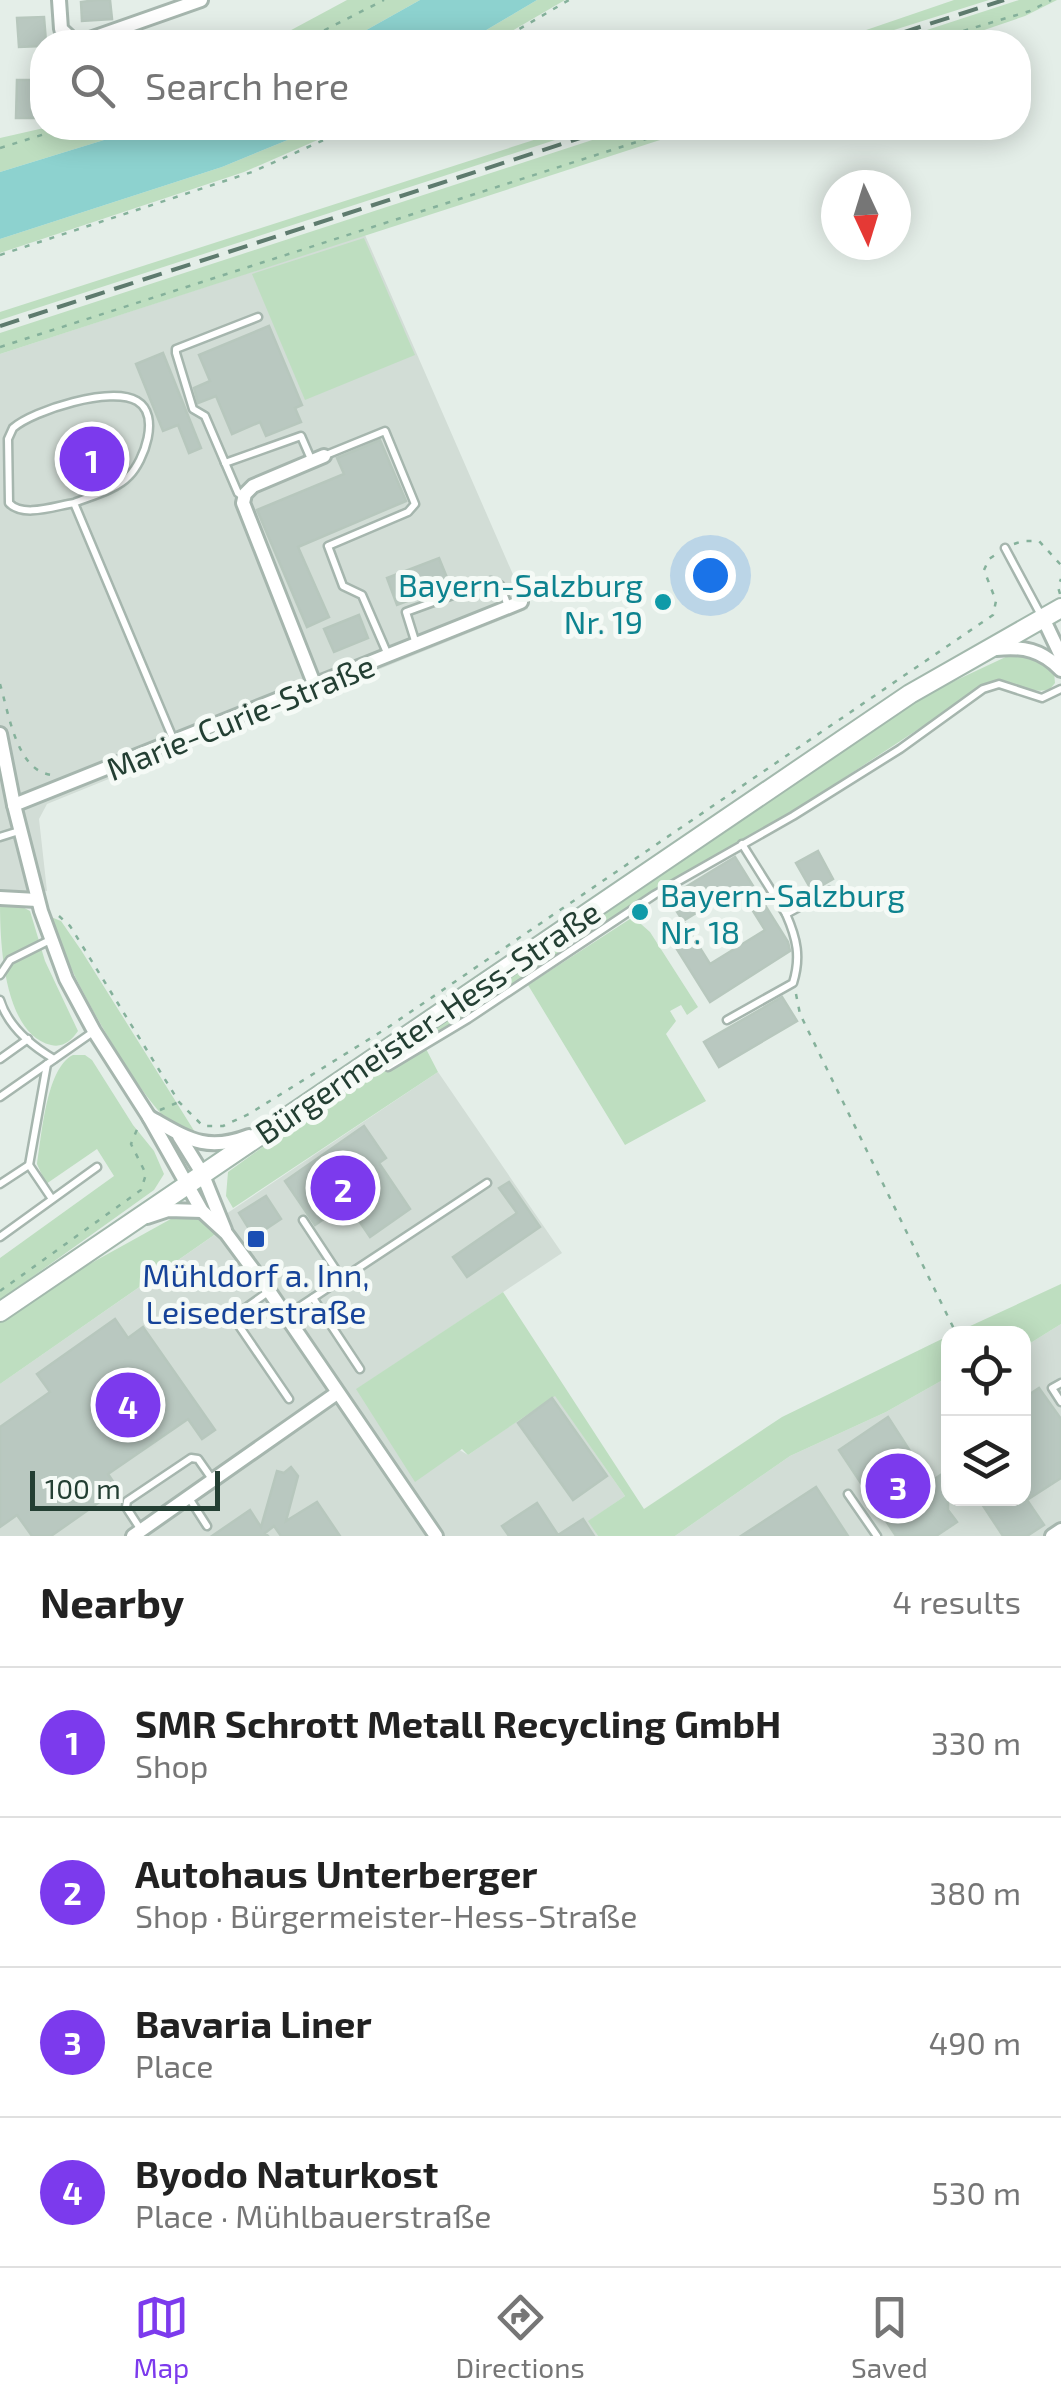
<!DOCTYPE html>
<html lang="en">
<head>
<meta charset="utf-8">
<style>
  body { margin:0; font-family:"Exo 2",sans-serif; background:#f6f6f6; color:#222 }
  .controls { position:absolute; right:30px; bottom:30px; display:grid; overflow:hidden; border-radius:20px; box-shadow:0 5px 25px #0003 }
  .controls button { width:90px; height:90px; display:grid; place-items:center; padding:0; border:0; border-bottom:2px solid #e0e0e0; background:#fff; color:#222; font:50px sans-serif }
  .compass { position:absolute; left:821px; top:170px; width:90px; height:90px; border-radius:50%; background:#fff; box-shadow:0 5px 25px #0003; rotate:176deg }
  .scale { position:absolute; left:30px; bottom:25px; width:190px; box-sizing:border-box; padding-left:10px; border:5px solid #233f33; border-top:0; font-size:28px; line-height:35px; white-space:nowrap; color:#233f33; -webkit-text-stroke:8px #f5faf6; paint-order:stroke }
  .you { position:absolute; left:710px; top:575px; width:35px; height:35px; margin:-25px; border:8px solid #fff; border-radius:50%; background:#1a73e8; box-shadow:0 0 0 15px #1a73e833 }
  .badge { display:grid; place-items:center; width:65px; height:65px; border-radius:50%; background:#7c3aed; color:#fff; font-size:32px; font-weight:700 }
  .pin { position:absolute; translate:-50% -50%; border:5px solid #fff; box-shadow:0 2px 10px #0006 }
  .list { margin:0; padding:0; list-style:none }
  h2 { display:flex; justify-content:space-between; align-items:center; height:130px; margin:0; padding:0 40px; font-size:42px }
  h2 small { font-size:32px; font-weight:400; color:#767676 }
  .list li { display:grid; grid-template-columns:65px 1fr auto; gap:30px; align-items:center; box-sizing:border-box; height:150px; padding:0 40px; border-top:2px solid #e0e0e0 }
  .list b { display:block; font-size:38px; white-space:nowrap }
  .list p { margin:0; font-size:32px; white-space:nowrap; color:#767676 }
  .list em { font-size:32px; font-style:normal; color:#767676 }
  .icon { flex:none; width:55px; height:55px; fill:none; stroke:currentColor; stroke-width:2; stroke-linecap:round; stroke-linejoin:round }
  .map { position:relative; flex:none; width:1061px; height:1536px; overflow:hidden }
  .search { position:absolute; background:#fff; box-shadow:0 5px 25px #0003; left:30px; right:30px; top:30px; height:110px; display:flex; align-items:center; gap:25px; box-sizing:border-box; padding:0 35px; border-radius:40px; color:#767676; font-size:38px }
  .sheet { height:730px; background:#fff }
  nav { display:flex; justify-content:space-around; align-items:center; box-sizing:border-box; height:140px; border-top:2px solid #e0e0e0; background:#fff; font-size:28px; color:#767676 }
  nav a { display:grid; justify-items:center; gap:5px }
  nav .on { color:#7c3aed }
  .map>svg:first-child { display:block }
</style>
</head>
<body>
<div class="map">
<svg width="1061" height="1536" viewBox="0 0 1061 1536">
  <rect width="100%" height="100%" fill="#e4eee8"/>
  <!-- built -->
  <g fill="#d2ddd6">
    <polygon points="365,235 528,609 47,804 39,819 47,891 0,894 0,354"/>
    <polygon points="438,1072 562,1253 357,1389 468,1455 555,1395 625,1496 589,1521 598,1536 0,1536 0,1384 223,1229 217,1220"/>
    <polygon points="1061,1324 1061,1536 675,1536 790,1456 886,1412 948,1377 948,1498 1024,1498 1024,1347"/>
  </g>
  <!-- green -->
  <g fill="#bedec0">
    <polygon points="347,0 420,0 345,42 269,42"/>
    <polygon points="537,0 565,0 493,42 466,42"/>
    <polygon points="954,0 989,0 856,42 831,42"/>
    <polygon points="1019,0 1057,0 1025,16 949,42 890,42"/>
    <polygon points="44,128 143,128 0,172 0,138"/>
    <polygon points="317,128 345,128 244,172 0,253 0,239 222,167"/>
    <polygon points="571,128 592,128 0,320 0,312"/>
    <polygon points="629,128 697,128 0,354 0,333"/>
    <polygon points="364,238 415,355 305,400 252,274"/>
    <path d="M1012,654l27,3 15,15 1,11 -5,6c-21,7 -38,-11 -60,-7l-193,127 -151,86 -122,85 -101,63 15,29 -205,136 -7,-12 2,-24 149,-108 406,-276 146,-95z"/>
    <path d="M0,903l17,1 13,7 15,50 33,70c-6,9 -15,17 -27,14 -48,-11 -51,-104 -51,-142z"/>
    <path d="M51,917l10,4 20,29 117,187c-9,-5 -20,-9 -28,-15 -33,-26 -110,-163 -119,-205z"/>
    <polygon points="633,917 650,932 698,1007 687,1015 681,1005 670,1011 676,1021 666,1034 706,1101 625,1145 528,985"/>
    <path d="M73,1055h12l7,5 41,65 21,26 10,23 -10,16 -154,110v-42l114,-82 -17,-27 -51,35 -9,-20c5,-29 9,-96 36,-109z"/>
    <polygon points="178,1215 195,1216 217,1233 0,1384 0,1323 77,1271"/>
    <polygon points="1061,1284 1061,1324 1024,1347 1024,1334 955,1333"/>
    <polygon points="503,1292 644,1509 782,1417 948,1336 948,1377 886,1412 790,1456 675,1536 598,1536 588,1521 625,1496 555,1396 468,1455 462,1449 415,1482 356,1389"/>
  </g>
  <!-- water -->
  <g fill="#8dd2cf">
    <polygon points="420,0 537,0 466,42 345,42"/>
    <polygon points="143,128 317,128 222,167 0,239 0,172"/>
  </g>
  <!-- building -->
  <g fill="#b9c8c0" stroke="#b7c7bd" stroke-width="2.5">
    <polygon points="97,0 110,0 112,19 82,21 81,2"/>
    <polygon points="44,17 46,42 42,46 19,47 17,18"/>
    <polygon points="17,80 36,80 35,118 16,118"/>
    <polygon points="269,326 302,405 295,408 301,422 266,436 260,422 232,434 216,396 198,403 194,388 210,381 199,355"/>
    <polygon points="163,353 201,448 189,453 178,425 163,431 136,364"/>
    <polygon points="380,440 406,501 298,547 329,617 307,627 257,510 344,474 337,458"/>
    <polygon points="439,558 450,585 397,605 387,578"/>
    <polygon points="359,615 368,638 334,652 324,629"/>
    <polygon points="818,851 833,879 812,891 796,863"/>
    <polygon points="735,857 788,942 790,951 710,1002 668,935 685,924 710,964 765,930 738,887 683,921 668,898"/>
    <polygon points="782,997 797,1021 719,1067 704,1042"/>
    <polygon points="364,1126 386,1158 379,1163 410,1209 370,1237 347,1203 315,1225 285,1181"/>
    <polygon points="509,1182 540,1227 467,1277 453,1257 517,1213 499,1188"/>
    <polygon points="266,1196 281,1219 254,1237 239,1213"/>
    <polygon points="115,1319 128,1338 143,1327 215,1430 202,1439 188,1419 108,1474 118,1489 51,1536 32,1536 17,1515 0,1527 0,1427 50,1392 37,1374"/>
    <polygon points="1039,1388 1061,1419 1061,1478 1027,1500 1044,1525 1027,1536 1003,1536 978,1498 1024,1498 1024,1398"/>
    <polygon points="552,1398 607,1476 573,1500 518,1423"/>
    <polygon points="888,1417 930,1482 948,1470 948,1510 957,1522 936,1536 896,1536 839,1450"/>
    <polygon points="291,1467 298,1476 286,1521 317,1502 340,1536 281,1536 274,1526 265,1533 268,1536 212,1536 250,1510 261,1527 277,1471 284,1473"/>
    <polygon points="816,1487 848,1536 741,1536"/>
    <polygon points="537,1503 558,1535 583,1519 594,1536 509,1536 502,1526"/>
  </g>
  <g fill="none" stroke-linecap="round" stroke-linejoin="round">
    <!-- service casing -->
    <g stroke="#a6b6ae" stroke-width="11">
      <g id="service">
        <polyline points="326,455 385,431 415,504 408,512 328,546 343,586 362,595 388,655"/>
        <polyline points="225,463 301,436 311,459"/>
        <polyline points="243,497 238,493 205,416 193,409 176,353 176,349 258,317"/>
        <path d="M74,503c-19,3 -51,15 -65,0l-1,-64 5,-11c21,-18 98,-42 124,-27 24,14 7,60 -8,75 -13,14 -38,20 -55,27l100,238"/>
        <polyline points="1005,548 1042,617"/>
        <polyline points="416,644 406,612 491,581 500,585 508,606"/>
        <polyline points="0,837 19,831"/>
        <polyline points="742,844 786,914 829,891"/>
        <polyline points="0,975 10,960 50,940"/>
        <path d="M0,1000c8,26 32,46 54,59"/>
        <path d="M727,1020l66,-37c8,-26 4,-44 -7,-69"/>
        <polyline points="0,1059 28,1039"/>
        <polyline points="388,1067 468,1019 654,895 793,816 900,749 983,689 999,684 1042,698 1061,689"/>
        <polyline points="0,1097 93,1032"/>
        <polyline points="29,1165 52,1199"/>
        <polyline points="0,1184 29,1165 47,1064"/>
        <polyline points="303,1220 342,1279"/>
        <polyline points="0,1237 97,1167"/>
        <polyline points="268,1292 233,1317 289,1399"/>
        <polyline points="313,1298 360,1369"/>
        <polyline points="287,1315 487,1183"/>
        <polyline points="1061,1383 1052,1388 1061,1402"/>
        <polyline points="848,1494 877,1536"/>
        <polyline points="189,1498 207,1526"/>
        <polyline points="141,1530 126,1507 127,1501 191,1458 198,1459 212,1479"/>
      </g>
    </g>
    <!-- minor casing -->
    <g stroke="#a6b6ae" stroke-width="18">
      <g id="minor">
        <polyline points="59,0 61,29 74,41 90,39 201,0"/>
        <polyline points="1043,618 1061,656"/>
        <path d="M996,649c27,-3 46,1 65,21"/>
        <polyline points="315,686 243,503 245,494 253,486 324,456"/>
        <polyline points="0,734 14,805 41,911 66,979 94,1031 149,1117 202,1211 226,1233 269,1291 436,1536"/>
        <polyline points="14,805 521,602"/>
        <polyline points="0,898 37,900"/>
        <path d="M149,1117c38,21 56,36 100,19"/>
        <polyline points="179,1136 202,1173 225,1230"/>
        <polyline points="147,1217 168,1210 202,1211"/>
        <polyline points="133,1536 337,1393"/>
        <polyline points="1052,1536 1061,1530"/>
      </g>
    </g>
    <!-- secondary casing -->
    <g stroke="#a3b9ad" stroke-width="22">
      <polyline id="secondary" points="0,1312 910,694 1061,608"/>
    </g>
    <!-- path -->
    <g stroke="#85b19b" stroke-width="2.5" stroke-dasharray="5 8" stroke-linecap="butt">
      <polyline points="301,42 384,0"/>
      <polyline points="497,42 569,0"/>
      <polyline points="926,42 1030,11 1051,0"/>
      <polyline points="0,148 64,128"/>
      <polyline points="0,255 252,172 351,128"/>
      <polyline points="0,347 680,128"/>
      <polyline points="1014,544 1023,541 1039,541 1061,565"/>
      <polyline points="1060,594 1058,587 1061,579"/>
      <path d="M0,684c9,30 17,90 54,91"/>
      <polyline points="59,916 70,926 179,1102 203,1126 223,1126 249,1114 387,1028 993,615 996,601 984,570 989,559 998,553"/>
      <polyline points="796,994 800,1014 955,1331"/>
      <polyline points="160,1110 179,1102"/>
      <polyline points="0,1291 141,1190 146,1174 131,1144 138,1127"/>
    </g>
    <!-- service -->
    <use href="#service" stroke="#fff" stroke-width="6"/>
    <!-- minor -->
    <use href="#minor" stroke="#fff" stroke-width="12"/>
    <!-- secondary -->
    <use href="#secondary" stroke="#fff" stroke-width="18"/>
    <!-- rail -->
    <g stroke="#5e7b6e" stroke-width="4" stroke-dasharray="20 10" stroke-linecap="butt">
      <polyline points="873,42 1004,0"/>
      <polyline points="0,326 611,128"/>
    </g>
  </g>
  <!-- markers -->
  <g fill="#0f9aa8" stroke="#f5faf6" stroke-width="4">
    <circle cx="663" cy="602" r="10"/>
    <circle cx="640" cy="912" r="10"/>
  </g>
  <rect fill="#1a4fb4" stroke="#f5faf6" stroke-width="4" x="246" y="1229" width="20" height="20" rx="5"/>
  <g text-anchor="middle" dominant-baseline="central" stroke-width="10" stroke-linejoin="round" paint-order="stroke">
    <!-- culture labels -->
    <g font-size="32" fill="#0d838f" stroke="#f5faf6" text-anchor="end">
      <text x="643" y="584">Bayern-Salzburg<tspan x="643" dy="37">Nr. 19</tspan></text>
      <text x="660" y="894" text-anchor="start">Bayern-Salzburg<tspan x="660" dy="37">Nr. 18</tspan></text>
    </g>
    <!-- street labels -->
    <g font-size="32" fill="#233f33" stroke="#f5faf6">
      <text transform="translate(240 716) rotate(-22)">Marie-Curie-Straße</text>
      <text transform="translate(427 1021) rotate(-34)">Bürgermeister-Hess-Straße</text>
    </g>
    <!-- transit labels -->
    <g font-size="32" fill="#164399" stroke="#f5faf6">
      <text x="256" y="1274">Mühldorf a. Inn,<tspan x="256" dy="37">Leisederstraße</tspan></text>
    </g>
  </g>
</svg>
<div class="controls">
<button><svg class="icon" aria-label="locate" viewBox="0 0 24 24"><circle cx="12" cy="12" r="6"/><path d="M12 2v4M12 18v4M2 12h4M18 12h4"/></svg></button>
<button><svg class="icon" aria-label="layers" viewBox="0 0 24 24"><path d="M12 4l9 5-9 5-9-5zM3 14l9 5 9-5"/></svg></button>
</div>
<svg class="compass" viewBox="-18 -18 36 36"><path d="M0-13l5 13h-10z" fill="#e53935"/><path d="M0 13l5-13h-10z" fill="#767676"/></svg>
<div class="scale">100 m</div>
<div class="you"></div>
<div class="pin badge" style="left:92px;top:459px">1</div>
<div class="pin badge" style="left:343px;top:1188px">2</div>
<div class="pin badge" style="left:898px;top:1486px">3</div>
<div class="pin badge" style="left:128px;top:1405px">4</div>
<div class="search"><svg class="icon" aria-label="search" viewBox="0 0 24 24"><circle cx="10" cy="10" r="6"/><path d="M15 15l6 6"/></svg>Search here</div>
</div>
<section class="sheet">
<h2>Nearby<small>4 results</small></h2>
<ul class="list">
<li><span class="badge">1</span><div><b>SMR Schrott Metall Recycling GmbH</b><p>Shop</p></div><em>330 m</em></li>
<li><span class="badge">2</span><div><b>Autohaus Unterberger</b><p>Shop · Bürgermeister-Hess-Straße</p></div><em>380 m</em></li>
<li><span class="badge">3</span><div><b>Bavaria Liner</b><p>Place</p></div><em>490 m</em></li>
<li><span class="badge">4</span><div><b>Byodo Naturkost</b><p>Place · Mühlbauerstraße</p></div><em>530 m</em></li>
</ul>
</section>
<nav>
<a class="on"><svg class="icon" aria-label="map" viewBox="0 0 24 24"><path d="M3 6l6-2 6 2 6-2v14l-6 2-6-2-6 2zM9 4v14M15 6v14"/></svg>Map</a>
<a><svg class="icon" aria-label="directions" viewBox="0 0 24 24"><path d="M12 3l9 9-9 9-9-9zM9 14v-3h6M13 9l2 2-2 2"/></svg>Directions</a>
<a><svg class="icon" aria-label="saved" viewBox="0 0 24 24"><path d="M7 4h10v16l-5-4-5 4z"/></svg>Saved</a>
</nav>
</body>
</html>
